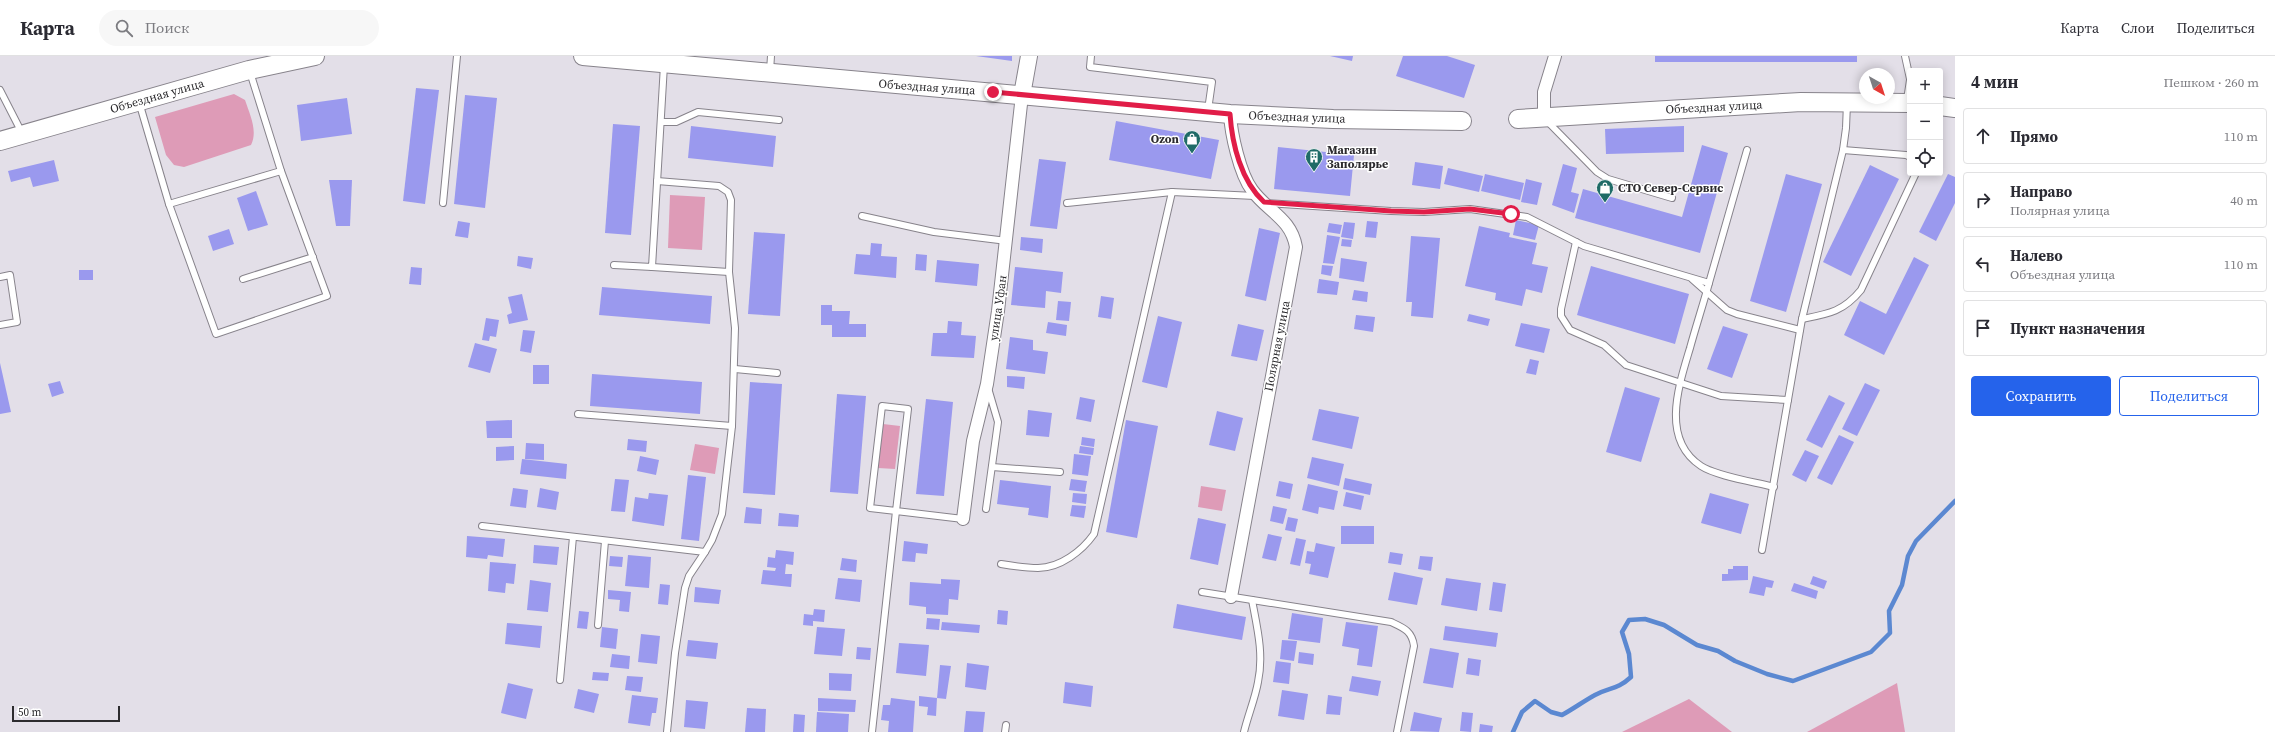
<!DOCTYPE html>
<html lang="ru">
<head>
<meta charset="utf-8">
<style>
  body { margin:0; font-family:"Source Serif 4",serif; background:#f7f7f7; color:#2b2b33 }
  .controls { position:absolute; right:12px; top:12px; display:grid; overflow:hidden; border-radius:4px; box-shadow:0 2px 10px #0003 }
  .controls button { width:36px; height:36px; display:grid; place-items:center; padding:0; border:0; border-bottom:1px solid #e1e1e2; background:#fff; color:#2b2b33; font:20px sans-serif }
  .compass { position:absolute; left:1859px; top:12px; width:36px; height:36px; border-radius:50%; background:#fff; box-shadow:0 2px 10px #0003; rotate:141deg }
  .scale { position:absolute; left:12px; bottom:10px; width:108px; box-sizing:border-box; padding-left:4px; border:2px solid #2c2b2e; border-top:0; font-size:11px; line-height:14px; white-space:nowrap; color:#2c2b2e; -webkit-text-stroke:3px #fff; paint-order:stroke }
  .stop { position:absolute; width:12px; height:12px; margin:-9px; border:3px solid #e11d48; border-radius:50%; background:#fff }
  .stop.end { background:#e11d48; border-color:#fff; box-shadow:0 1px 4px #0008 }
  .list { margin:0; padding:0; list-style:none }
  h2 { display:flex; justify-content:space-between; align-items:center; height:52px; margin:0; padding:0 16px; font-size:17px }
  h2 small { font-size:13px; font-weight:400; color:#7c7c81 }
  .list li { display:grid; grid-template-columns:26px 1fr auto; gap:12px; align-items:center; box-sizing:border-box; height:56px; margin:0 8px 8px; padding:0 8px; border:1px solid #e1e1e2; border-radius:4px }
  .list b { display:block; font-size:15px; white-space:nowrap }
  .list p { margin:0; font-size:13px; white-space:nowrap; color:#7c7c81 }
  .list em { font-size:13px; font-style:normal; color:#7c7c81 }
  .actions { display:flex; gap:8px; padding:12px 16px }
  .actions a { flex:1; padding:9px 0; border:1px solid #2563eb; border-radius:4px; text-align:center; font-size:14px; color:#2563eb }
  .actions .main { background:#2563eb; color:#fff }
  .icon { flex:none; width:22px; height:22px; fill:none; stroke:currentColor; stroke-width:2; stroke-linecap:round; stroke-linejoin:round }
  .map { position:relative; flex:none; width:1955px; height:676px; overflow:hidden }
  header { display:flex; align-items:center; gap:24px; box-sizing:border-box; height:56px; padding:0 20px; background:#fff; border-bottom:1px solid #e1e1e2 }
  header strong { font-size:19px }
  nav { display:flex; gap:22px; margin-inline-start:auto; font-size:14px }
  .search { width:280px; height:36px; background:#f7f7f7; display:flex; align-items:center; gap:10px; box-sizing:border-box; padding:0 14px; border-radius:22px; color:#7c7c81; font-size:15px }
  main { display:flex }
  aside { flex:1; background:#fff }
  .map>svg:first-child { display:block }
</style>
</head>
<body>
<header>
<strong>Карта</strong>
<div class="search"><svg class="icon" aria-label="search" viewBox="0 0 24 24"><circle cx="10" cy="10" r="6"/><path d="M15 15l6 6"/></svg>Поиск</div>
<nav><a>Карта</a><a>Слои</a><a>Поделиться</a></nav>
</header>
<main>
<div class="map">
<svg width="1955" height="676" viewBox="0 0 1955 676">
  <rect width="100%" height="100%" fill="#e3dfe8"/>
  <!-- green -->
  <g fill="#de9bb7">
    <path d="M234,38l11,6c5,15 13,31 6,45l-67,22 -10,-2 -8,-10 -11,-38z"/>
    <polygon points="670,139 705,141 702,194 668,192"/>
    <polygon points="883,368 900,370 895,413 878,412"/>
    <polygon points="695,388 719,392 715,418 690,414"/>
    <polygon points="1201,430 1226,434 1222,455 1198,451"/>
    <polygon points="1897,627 1905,676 1807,676"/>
    <polygon points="1689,643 1732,676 1622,676"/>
  </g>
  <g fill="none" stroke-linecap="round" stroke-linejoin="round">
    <!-- stream -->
    <path stroke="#5b88d1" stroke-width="4.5" d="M1513,676l9,-20 13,-11 16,11 11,3c11,-6 22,-14 33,-20 15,-8 22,-5 36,-18l-2,-23 -7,-22 7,-12 16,-1 19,6 33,20 21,6 17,10 32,13 26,7 78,-29 19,-19 -1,-22 13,-26 6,-29 8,-15 39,-40"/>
  </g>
  <!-- building -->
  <g fill="#9a99ee">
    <polygon points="976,0 1012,0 1012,5"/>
    <polygon points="1330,0 1353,0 1352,5"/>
    <polygon points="1403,0 1447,0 1475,9 1464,42 1396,20"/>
    <rect x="1655" y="0" width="202" height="6"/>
    <polygon points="416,32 439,34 425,148 403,145"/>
    <polygon points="465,39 497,42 485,152 454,148"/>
    <polygon points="347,42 352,78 301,85 297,49"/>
    <polygon points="1116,65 1219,84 1211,123 1109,104"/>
    <polygon points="613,68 640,70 631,179 605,177"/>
    <polygon points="691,70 776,80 773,111 688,102"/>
    <polygon points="1684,70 1684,96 1606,98 1605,73"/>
    <polygon points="1702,89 1728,97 1700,197 1575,162 1583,133 1682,161"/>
    <polygon points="1278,91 1354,99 1350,140 1274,133"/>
    <polygon points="1039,103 1066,106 1057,173 1030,170"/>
    <polygon points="54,104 59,125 33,131 30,121 11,126 8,115"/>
    <polygon points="1415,106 1443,110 1440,133 1412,129"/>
    <polygon points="1563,108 1577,112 1571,136 1579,138 1574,157 1552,149"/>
    <polygon points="1870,109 1899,123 1851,220 1823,206"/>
    <polygon points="1448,112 1483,120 1479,136 1444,128"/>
    <polygon points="1485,118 1524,127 1520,144 1481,135"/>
    <polygon points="1786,118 1822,128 1786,256 1750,245"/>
    <polygon points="1948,118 1955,121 1955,147 1936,185 1919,176"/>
    <polygon points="1526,123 1542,127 1537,149 1521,146"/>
    <polygon points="329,124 352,124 350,170 336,170"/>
    <polygon points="256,135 268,169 248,175 237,142"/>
    <polygon points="1516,164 1539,169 1535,184 1513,179"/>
    <polygon points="458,165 470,167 468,182 455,180"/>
    <polygon points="1367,165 1378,166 1376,182 1365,181"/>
    <polygon points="1344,166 1355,167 1353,183 1341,181"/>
    <polygon points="1329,167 1342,169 1340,178 1327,176"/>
    <polygon points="1479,170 1510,177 1509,181 1537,187 1532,208 1548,211 1542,237 1526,233 1522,250 1495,244 1496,237 1465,230"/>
    <polygon points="1259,172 1280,177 1266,245 1245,240"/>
    <polygon points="229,173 234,188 213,195 208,180"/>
    <polygon points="754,176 785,178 780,260 748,258"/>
    <polygon points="1327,179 1340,181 1334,208 1323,207"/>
    <polygon points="1411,180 1440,182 1433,262 1411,260 1412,246 1406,246"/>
    <polygon points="1021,181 1043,183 1042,197 1020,194"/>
    <polygon points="1342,183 1352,184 1351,191 1341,190"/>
    <polygon points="871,187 882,188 881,200 897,201 896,222 854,218 856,198 870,199"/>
    <polygon points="916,198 927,199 926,215 915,214"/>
    <polygon points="518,200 533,202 531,213 517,210"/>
    <polygon points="1914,201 1929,209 1884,299 1844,279 1860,245 1886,258"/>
    <polygon points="1341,202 1367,206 1364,226 1339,222"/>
    <polygon points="937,204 979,208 977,230 935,226"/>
    <polygon points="1322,209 1333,210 1331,220 1321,218"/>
    <polygon points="1591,210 1689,238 1675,288 1577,259"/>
    <polygon points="411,211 422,212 421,229 409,228"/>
    <polygon points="1015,211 1063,216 1061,237 1046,235 1045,252 1011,249"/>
    <rect x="79" y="214" width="14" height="10"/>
    <polygon points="1319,223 1339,226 1337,239 1317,237"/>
    <polygon points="602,231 712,240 710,268 599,259"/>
    <polygon points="1354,234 1368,236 1367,246 1352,244"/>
    <polygon points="522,238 528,264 509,268 507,259 512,257 508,241"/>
    <polygon points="1101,240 1114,242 1111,263 1098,261"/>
    <polygon points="1058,245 1071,246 1069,265 1056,264"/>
    <polygon points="821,249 832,249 832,255 850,255 849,268 866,268 866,281 832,281 832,269 821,269"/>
    <polygon points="1469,258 1490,263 1488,270 1467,265"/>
    <polygon points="1356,259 1375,261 1373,276 1354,273"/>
    <polygon points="1158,260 1182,266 1167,332 1142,326"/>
    <polygon points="486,262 499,264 496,281 490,280 489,285 482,284"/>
    <polygon points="948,265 962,266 961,279 976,280 974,302 931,300 933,277 947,277"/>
    <polygon points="1048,266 1067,269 1066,280 1046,277"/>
    <polygon points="1521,267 1550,273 1544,297 1515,290"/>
    <polygon points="1238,268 1264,274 1257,305 1231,300"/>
    <polygon points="1723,270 1748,278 1732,322 1707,313"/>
    <polygon points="523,274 535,275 531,297 520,295"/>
    <polygon points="1010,281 1033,284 1033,294 1048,296 1045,318 1006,313"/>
    <polygon points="475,287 497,293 490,317 468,311"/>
    <polygon points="1530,303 1539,305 1536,319 1526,317"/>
    <polygon points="0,307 11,356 0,358"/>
    <rect x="533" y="309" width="16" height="19"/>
    <polygon points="592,318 702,326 700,358 590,350"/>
    <polygon points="1007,320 1025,321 1024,333 1007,331"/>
    <polygon points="60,325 64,337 52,341 48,328"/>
    <polygon points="750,326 782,328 775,439 743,437"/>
    <polygon points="1865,327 1880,334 1857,380 1842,373"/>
    <polygon points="1625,331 1660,342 1641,406 1606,396"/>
    <polygon points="837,338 866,340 858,438 830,436"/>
    <polygon points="1829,339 1845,347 1822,392 1806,384"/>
    <polygon points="1080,341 1095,344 1091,366 1076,363"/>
    <polygon points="926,343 953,346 944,440 916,438"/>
    <polygon points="1319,353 1359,361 1352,393 1312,384"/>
    <polygon points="1028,354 1052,357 1049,381 1026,379"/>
    <polygon points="1217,355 1243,362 1235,395 1209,389"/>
    <polygon points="512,364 512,382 487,382 486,365"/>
    <polygon points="1126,364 1158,370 1137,482 1106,476"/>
    <polygon points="1839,379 1854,386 1832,429 1817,422"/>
    <polygon points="1082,381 1095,383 1094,391 1081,389"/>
    <polygon points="628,383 647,385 646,396 627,394"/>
    <polygon points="526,387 544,388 544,404 525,403"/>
    <polygon points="514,390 514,404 496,405 496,391"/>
    <polygon points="1080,390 1094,392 1093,399 1079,397"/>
    <polygon points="1805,394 1819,400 1806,426 1792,419"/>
    <polygon points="1074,398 1091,400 1088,420 1072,418"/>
    <polygon points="640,400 659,404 656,419 637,415"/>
    <polygon points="1312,401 1344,408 1339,430 1307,422"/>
    <polygon points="522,403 567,408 566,423 520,418"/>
    <polygon points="688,419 706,421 699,485 681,483"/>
    <polygon points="1345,422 1372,428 1370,439 1343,433"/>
    <polygon points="615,423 629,424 625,456 611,455"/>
    <polygon points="1071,423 1087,425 1085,436 1069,434"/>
    <polygon points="1000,424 1051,430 1048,462 1028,459 1029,452 997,448"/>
    <polygon points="1279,425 1293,428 1290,443 1276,440"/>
    <polygon points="1308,428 1338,435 1334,454 1319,451 1318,458 1302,454"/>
    <polygon points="513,432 528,434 526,452 510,450"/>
    <polygon points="540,432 559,436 556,454 537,451"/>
    <polygon points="1346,436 1364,440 1361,454 1343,450"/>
    <polygon points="649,437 668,439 664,470 632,465 635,441 648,443"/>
    <polygon points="1073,437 1087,438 1086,448 1072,446"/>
    <polygon points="1710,437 1749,448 1741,478 1701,467"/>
    <polygon points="1072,449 1086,450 1084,462 1070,460"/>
    <polygon points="1273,450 1287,453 1283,468 1270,465"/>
    <polygon points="746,451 762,453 761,468 744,467"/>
    <polygon points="779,457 799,459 798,471 778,470"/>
    <polygon points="1288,461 1298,463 1295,476 1285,474"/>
    <polygon points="1198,462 1226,468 1218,509 1190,503"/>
    <rect x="1341" y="470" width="33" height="18"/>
    <polygon points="1268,478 1282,481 1276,505 1262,502"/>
    <polygon points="467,480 505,483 503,501 488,499 487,503 466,501"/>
    <polygon points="1296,482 1306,484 1300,510 1290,508"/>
    <polygon points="904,485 928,488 927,498 916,497 915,506 902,505"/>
    <polygon points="1316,487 1335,491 1328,522 1309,518 1311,508 1305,507 1307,495 1314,496"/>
    <polygon points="534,489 559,491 557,509 533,507"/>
    <polygon points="776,494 794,496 793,509 786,508 785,518 792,518 791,531 761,528 763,514 775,515 776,512 767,511 768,501 775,502"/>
    <polygon points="1390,496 1403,498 1401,509 1388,507"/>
    <polygon points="628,499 651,501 649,532 625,530"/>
    <polygon points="610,500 623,501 622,511 609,510"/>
    <polygon points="1420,500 1433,501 1431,515 1418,513"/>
    <polygon points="842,502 857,504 856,516 840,514"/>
    <polygon points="490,506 516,508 514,528 506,527 505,537 488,535"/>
    <polygon points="1733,510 1748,510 1748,524 1722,525 1722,518 1728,518 1728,513 1733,513"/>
    <polygon points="1394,516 1423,522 1417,549 1388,544"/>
    <polygon points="1753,520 1774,525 1772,532 1766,531 1764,540 1749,537"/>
    <polygon points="1813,520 1827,525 1824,533 1810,528"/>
    <polygon points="838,522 862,524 860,546 835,543"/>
    <polygon points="1446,522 1481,527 1477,555 1441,549"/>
    <polygon points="941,523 960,524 958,544 949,543 948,559 926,558 926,551 909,549 910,526 941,528"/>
    <polygon points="530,524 551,527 548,556 527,554"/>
    <polygon points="1493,526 1506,528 1502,556 1489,554"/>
    <polygon points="1794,527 1818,535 1816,543 1791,535"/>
    <polygon points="660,528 670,529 668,549 658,548"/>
    <polygon points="695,531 721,534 719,548 694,546"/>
    <polygon points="608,534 631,536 629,556 619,555 620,544 608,543"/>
    <polygon points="1177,548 1246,561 1242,584 1173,572"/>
    <polygon points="814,553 825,554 824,566 813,565 813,570 803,569 804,558 813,559"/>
    <polygon points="998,554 1008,555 1007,569 997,568"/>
    <polygon points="579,555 589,556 587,573 577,572"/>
    <polygon points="1292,557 1323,562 1320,587 1288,583"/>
    <polygon points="927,562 940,563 939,574 926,573"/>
    <polygon points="942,566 980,569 979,577 941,574"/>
    <polygon points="1346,566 1378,570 1372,611 1357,609 1359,593 1342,590"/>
    <polygon points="507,567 542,570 540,592 505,588"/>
    <polygon points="1445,570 1498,577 1496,591 1443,584"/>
    <polygon points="602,571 618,573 616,593 600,591"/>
    <polygon points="817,571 845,573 842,600 814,598"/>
    <polygon points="641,578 660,580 657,608 638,606"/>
    <polygon points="688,584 718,587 716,603 686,600"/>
    <polygon points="1282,584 1297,585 1294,605 1280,603"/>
    <polygon points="899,587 929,589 926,620 896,617"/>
    <polygon points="857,591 871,592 870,604 856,603"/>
    <polygon points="1430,592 1459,597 1453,632 1423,627"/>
    <polygon points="1299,596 1314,598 1313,609 1298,607"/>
    <polygon points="612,598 630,600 629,613 610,611"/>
    <polygon points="1468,602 1481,604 1479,620 1466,618"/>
    <polygon points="1276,605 1291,607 1289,628 1273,626"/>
    <polygon points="967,607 989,610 986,634 965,631"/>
    <polygon points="940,609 951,610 946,643 937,642 936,660 927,659 928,651 919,650 919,640 937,642"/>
    <polygon points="593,616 609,617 608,625 592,624"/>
    <polygon points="829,617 852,618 851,635 829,634"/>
    <polygon points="627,620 643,621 641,636 625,634"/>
    <polygon points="1352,620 1381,625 1378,640 1349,635"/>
    <polygon points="1065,626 1093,630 1091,651 1063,647"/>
    <polygon points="508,627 533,633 526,663 501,657"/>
    <polygon points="578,633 599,638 594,657 574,652"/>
    <polygon points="1282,634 1308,638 1304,664 1278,660"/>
    <polygon points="632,639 658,642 656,657 652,657 650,670 628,667"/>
    <polygon points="1328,639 1342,641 1340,659 1326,658"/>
    <polygon points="818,642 856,644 855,656 818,655"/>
    <polygon points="891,642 915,645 913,676 888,676 889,665 881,664 883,649 890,649"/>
    <polygon points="686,644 708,646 705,673 684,671"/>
    <polygon points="747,652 766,653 765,676 745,676"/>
    <polygon points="966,655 985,656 983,676 964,676"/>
    <polygon points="817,656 849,658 848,676 816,676"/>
    <polygon points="1414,656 1442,662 1439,676 1410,675"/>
    <polygon points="1462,656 1473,657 1471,676 1460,675"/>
    <polygon points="794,658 805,659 804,676 793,676"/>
    <polygon points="1480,668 1493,670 1492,676 1479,676"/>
  </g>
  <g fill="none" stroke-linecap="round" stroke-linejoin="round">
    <!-- service casing -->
    <g stroke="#87838b" stroke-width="8">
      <g id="service">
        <polyline points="1091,0 1090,11 1212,26 1208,54"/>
        <polyline points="1905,0 1910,23"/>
        <polyline points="770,15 771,0"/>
        <polyline points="0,34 22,77"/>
        <polyline points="1907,44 1910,24"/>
        <polyline points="139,46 169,148 281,115 250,16"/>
        <polyline points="1546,64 1597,116 1608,123 1672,142"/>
        <polyline points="662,66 676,66 698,56 779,64"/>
        <polyline points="1843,94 1906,99 1910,101"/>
        <polyline points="443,147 457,0"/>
        <polyline points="1067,147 1172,136"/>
        <polyline points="1265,147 1391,155 1424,156 1470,153 1527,161 1584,190 1709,227 1747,94"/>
        <polyline points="169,148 216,278 327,240 281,115"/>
        <polyline points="862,160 934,176 1007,185"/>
        <polyline points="1576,186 1561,253 1561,260 1570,274 1604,289 1626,309 1721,340 1788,344"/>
        <polyline points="614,209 652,211 664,9"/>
        <polyline points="652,211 729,216"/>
        <polyline points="0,221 10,219 17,266 0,269"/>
        <polyline points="243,223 313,201"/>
        <polyline points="1692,223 1727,254 1737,258 1800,274"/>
        <path d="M1709,227c-6,22 -13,43 -19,65 -11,37 -30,91 11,118 15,10 54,16 73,21"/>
        <path d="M1802,263c26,-5 41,-7 59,-29l55,-117"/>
        <polyline points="735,313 777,317"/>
        <polyline points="578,358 732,370"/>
        <polyline points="992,411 1060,416"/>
        <polyline points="986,453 998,366 988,332"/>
        <polyline points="482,470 705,496 712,484 722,458 732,370 735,272 729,216 731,144 728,136 719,130 657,125"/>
        <polyline points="1762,494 1802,263 1843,94 1846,72 1847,47"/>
        <path d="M1001,508c12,2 24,4 37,4 22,0 44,-17 56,-34l78,-342 83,4"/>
        <path d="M1202,536l189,30c13,6 21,9 23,24l-17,86"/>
        <polyline points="598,569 605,485"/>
        <polyline points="560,624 573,481"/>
        <polyline points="667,676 675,597 685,532 689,520 705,496"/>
        <polyline points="872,676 896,455 870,452 882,350 908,353 896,455 963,463"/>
        <polyline points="1005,676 1006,669"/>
        <path d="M1244,676c4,-17 11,-33 14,-50 6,-28 -1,-55 -6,-82"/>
      </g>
    </g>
    <!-- minor casing -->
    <g stroke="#87838b" stroke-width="14">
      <g id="minor">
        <path d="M1230,58c1,20 10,60 22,76 16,22 39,28 44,57l-65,350"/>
        <polyline points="1544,62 1544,36 1555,0"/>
        <polyline points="963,463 973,385 987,328 998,255 1022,39"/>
      </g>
    </g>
    <!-- tertiary casing -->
    <g stroke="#87838b" stroke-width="18">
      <polyline id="tertiary" points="1022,39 1029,0"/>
    </g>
    <!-- secondary casing -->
    <g stroke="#87838b" stroke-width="20">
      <g id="secondary">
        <polyline points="583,0 1230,58 1333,63 1462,65"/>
        <polyline points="1940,50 1955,52"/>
        <polyline points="1518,63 1801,46 1910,47"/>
        <polyline points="0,85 249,14 315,0"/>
      </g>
    </g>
    <!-- service -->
    <use href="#service" stroke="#fff" stroke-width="6"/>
    <!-- minor -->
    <use href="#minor" stroke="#fff" stroke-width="12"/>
    <!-- tertiary -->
    <use href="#tertiary" stroke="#fff" stroke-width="16"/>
    <!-- secondary -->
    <use href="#secondary" stroke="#fff" stroke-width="18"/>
  </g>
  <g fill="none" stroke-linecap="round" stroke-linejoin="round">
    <!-- route -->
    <path stroke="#e11d48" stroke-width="5" d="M993,36l237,22c2,30 11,67 34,88l127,9 33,1 46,-3 41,5"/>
  </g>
  <!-- icons -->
  <defs>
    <g id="shop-pin" transform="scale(0.9)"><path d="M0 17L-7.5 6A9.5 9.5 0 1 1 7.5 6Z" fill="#1f6b67" stroke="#fff"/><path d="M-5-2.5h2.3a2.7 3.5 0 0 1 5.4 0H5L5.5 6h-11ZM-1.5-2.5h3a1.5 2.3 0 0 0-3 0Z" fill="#fff"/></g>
    <g id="building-pin" transform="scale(0.9)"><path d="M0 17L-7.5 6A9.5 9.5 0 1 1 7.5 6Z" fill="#1f6b67" stroke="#fff"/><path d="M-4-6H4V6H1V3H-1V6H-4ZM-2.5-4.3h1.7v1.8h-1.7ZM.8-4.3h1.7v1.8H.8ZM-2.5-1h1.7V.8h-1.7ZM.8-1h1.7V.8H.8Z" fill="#fff"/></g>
  </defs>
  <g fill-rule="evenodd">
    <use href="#shop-pin" x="1192" y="83"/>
    <use href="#building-pin" x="1314" y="101"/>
    <use href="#shop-pin" x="1605" y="132"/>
  </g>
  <g text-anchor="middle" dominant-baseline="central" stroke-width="3" stroke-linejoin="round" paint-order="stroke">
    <!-- street labels -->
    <g font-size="12" fill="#2c2b2e" stroke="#fff">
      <text transform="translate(927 31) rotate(4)">Объездная улица</text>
      <text transform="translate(157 40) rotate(-16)">Объездная улица</text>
      <text transform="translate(1714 51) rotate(-3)">Объездная улица</text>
      <text transform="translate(1297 61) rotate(2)">Объездная улица</text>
      <text transform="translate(998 252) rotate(-82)">улица Уфан</text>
      <text transform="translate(1277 290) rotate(-79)">Полярная улица</text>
    </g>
    <!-- poi labels -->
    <g font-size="12" font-weight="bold" fill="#2c2b2e" stroke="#fff" text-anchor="start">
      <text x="1179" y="83" text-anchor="end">Ozon</text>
      <text x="1327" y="94">Магазин<tspan x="1327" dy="14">Заполярье</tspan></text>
      <text x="1618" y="132">СТО Север-Сервис</text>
    </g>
  </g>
</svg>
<div class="controls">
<button>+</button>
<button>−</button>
<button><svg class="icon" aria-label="locate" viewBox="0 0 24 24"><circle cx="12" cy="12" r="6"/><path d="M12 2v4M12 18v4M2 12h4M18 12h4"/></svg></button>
</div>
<svg class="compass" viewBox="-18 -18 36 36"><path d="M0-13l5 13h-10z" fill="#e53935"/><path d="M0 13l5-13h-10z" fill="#7c7c81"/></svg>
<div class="scale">50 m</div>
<div class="stop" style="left:1511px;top:158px"></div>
<div class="stop end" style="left:993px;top:36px"></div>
</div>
<aside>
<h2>4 мин<small>Пешком · 260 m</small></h2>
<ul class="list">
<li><svg class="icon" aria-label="ahead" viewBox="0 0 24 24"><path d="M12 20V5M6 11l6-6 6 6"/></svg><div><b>Прямо</b></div><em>110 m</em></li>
<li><svg class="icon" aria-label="right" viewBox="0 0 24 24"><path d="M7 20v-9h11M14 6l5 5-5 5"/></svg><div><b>Направо</b><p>Полярная улица</p></div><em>40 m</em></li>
<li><svg class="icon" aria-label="left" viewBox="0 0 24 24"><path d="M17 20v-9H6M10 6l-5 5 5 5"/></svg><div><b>Налево</b><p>Объездная улица</p></div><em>110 m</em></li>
<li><svg class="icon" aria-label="arrive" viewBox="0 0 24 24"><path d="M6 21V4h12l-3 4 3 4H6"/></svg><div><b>Пункт назначения</b></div></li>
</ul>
<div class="actions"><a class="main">Сохранить</a><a>Поделиться</a></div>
</aside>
</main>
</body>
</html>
